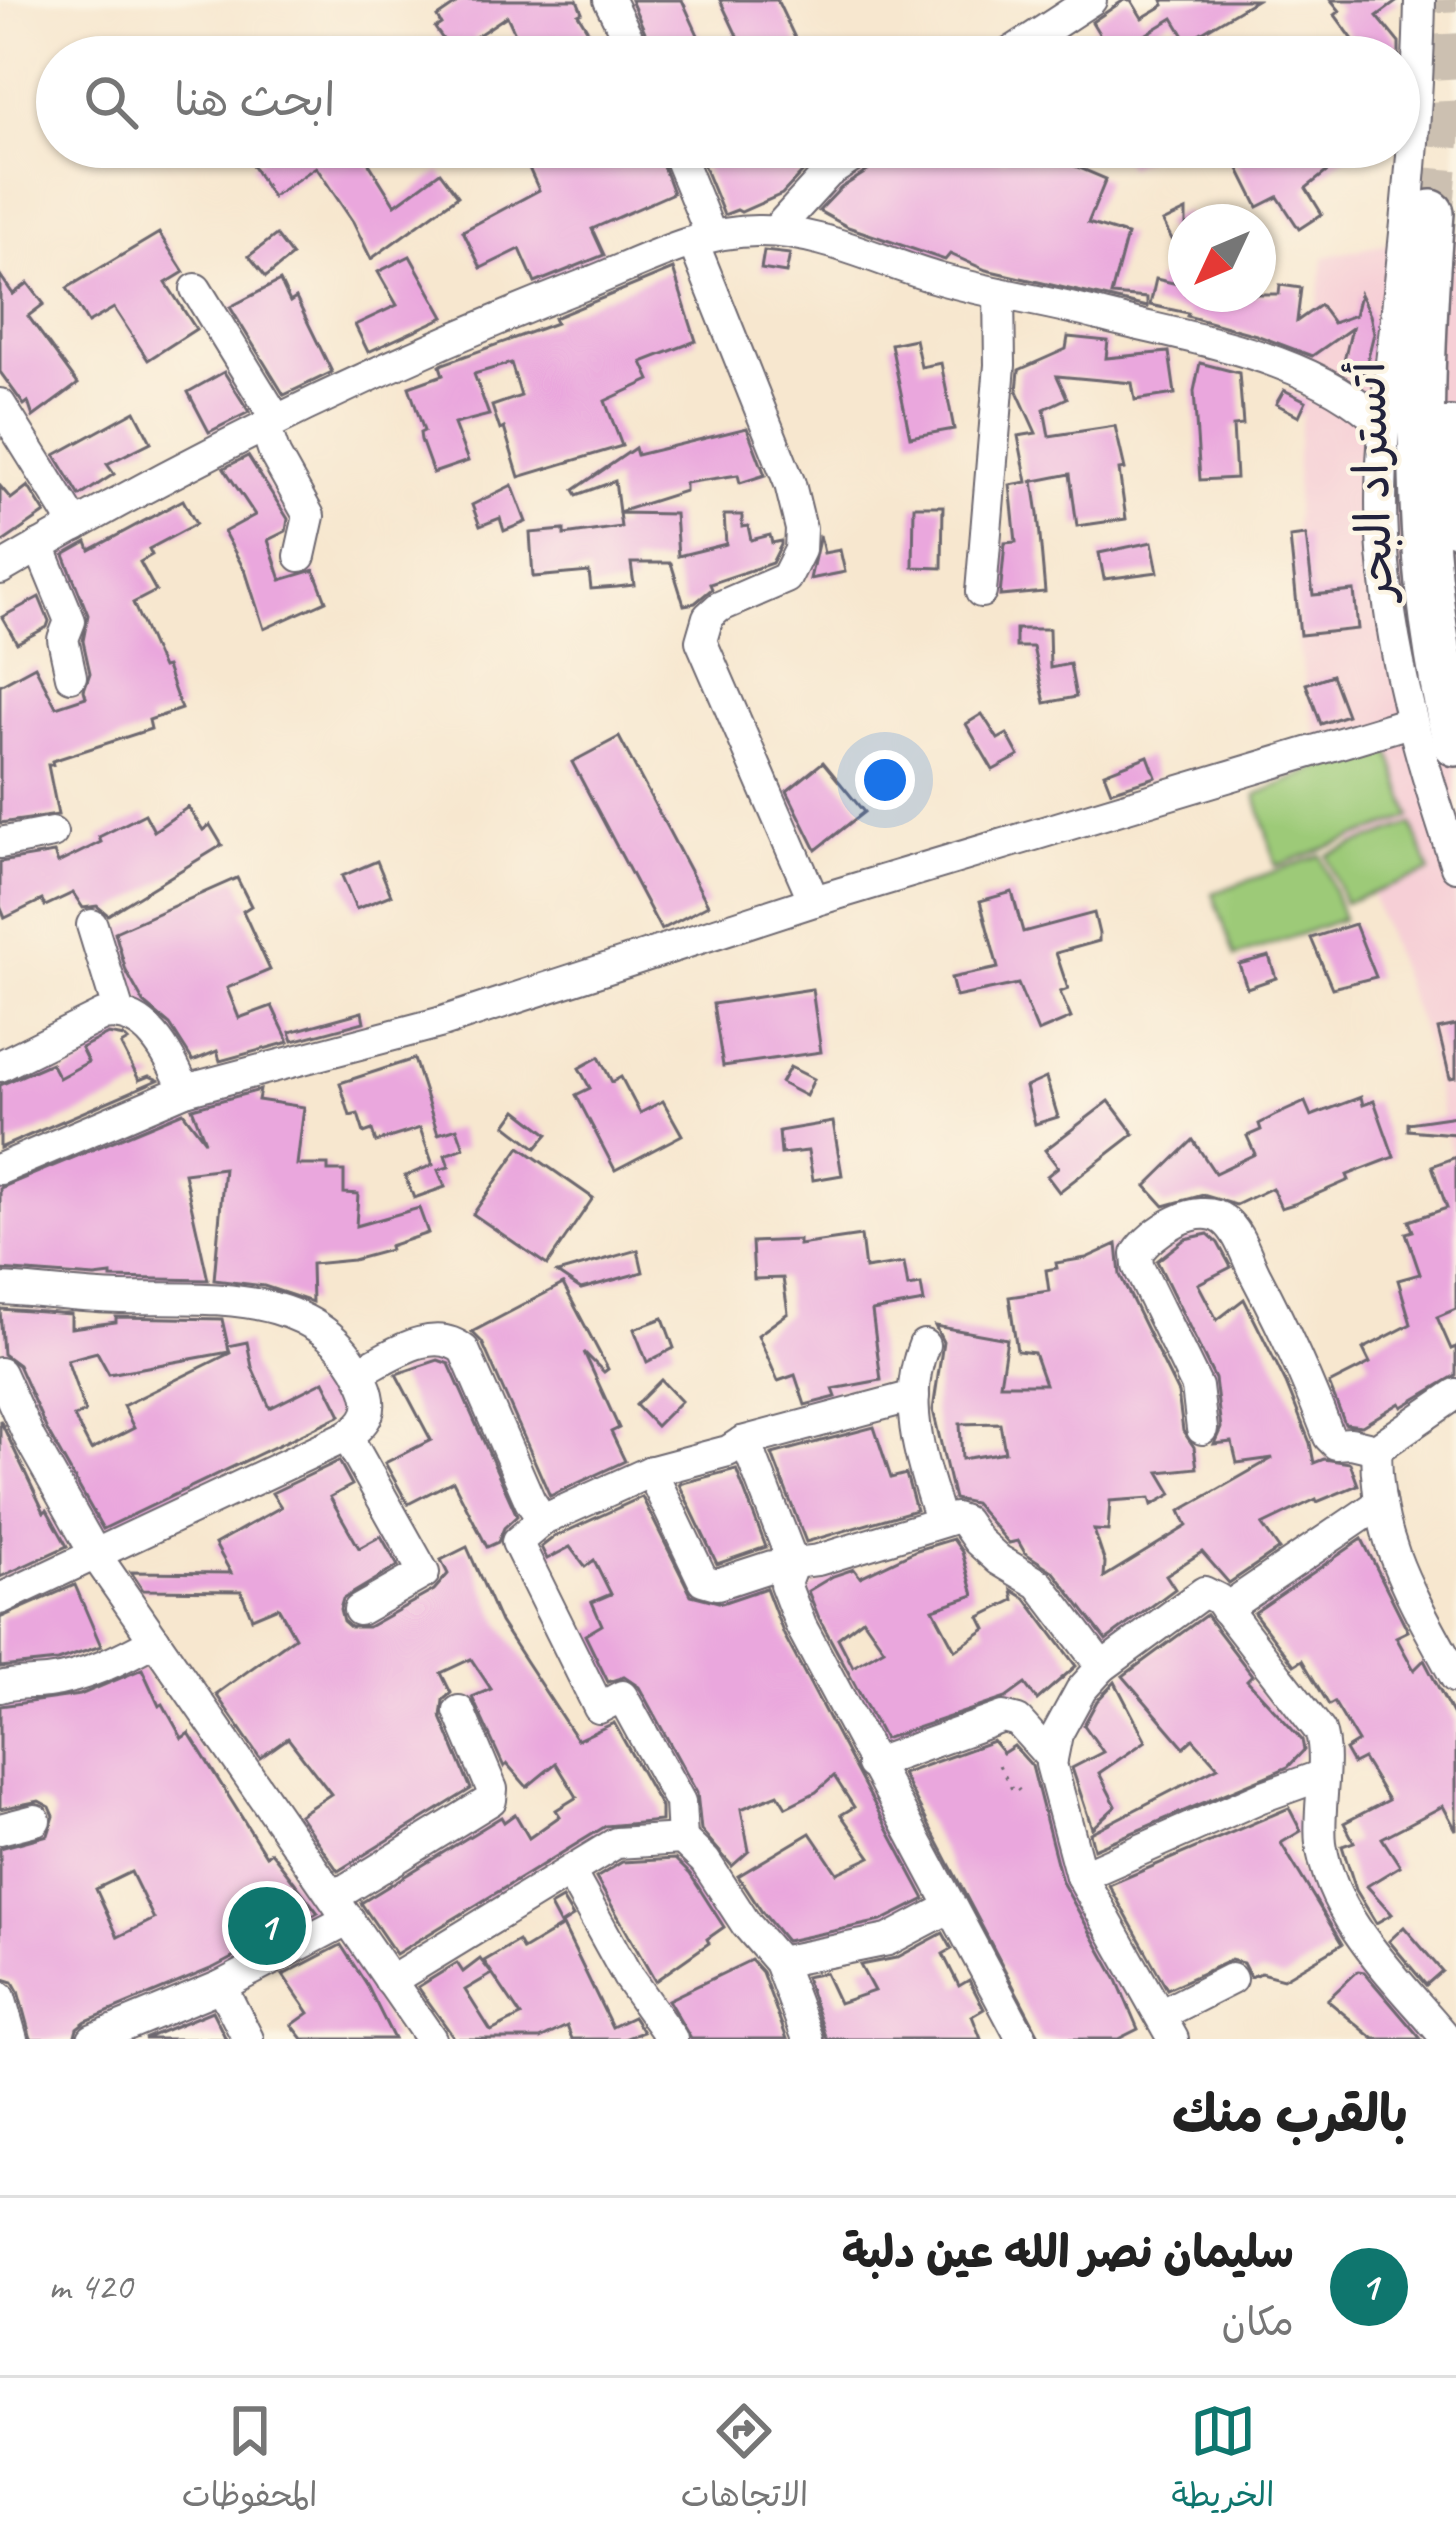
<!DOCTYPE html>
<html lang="ar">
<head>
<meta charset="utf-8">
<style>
  body { margin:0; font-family:Caveat,"Playpen Sans Arabic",sans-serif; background:#f2f2f2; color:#222; direction:rtl }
  .compass { position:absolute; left:1168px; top:204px; width:108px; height:108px; border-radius:50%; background:#fff; box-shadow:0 3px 9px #0004; rotate:226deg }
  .you { position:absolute; left:885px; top:780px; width:42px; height:42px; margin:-30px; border:9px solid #fff; border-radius:50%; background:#1a73e8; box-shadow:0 0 0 18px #1a73e833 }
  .badge { display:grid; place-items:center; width:78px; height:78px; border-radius:50%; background:#0f766e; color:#fff; font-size:39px; font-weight:700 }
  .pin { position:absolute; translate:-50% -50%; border:6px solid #fff; box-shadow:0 3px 12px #0006 }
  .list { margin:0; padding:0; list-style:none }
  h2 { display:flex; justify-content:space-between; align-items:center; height:156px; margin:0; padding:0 48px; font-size:51px }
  h2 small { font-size:39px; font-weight:400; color:#767676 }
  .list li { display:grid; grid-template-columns:78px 1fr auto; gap:36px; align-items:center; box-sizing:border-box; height:180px; padding:0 48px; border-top:3px solid #e0e0e0 }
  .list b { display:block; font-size:45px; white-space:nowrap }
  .list p { margin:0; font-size:39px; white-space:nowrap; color:#767676 }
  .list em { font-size:39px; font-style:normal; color:#767676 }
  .icon { flex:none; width:66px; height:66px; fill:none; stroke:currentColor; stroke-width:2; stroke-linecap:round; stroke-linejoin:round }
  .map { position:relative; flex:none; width:1456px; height:2039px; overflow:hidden; direction:ltr }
  .search { position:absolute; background:#fff; box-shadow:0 3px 9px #0004; left:36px; right:36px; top:36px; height:132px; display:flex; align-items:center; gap:30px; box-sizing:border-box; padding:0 42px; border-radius:66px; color:#767676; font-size:45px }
  .sheet { height:336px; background:#fff }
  nav { display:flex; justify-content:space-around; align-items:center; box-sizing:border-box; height:168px; border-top:3px solid #e0e0e0; background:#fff; font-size:33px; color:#767676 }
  nav a { display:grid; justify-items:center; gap:6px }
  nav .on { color:#0f766e }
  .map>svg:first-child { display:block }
</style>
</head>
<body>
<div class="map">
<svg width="1456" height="2039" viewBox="0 0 1456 2039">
  <rect width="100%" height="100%" fill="#fcf5e5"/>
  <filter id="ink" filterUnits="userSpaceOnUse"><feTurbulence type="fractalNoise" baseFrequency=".00833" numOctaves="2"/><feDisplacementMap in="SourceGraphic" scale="24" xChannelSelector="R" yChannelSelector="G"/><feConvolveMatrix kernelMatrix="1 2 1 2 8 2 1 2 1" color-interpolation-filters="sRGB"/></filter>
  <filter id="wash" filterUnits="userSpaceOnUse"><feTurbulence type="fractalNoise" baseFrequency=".004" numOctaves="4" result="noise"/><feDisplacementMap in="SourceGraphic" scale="48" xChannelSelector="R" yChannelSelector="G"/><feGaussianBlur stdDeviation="2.7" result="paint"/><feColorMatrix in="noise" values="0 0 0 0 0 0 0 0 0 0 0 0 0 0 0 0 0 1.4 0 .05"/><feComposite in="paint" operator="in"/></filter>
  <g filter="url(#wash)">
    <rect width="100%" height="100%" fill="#f7e7cf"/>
    <!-- built -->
    <polygon fill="#f6cfd6" points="1456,229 1456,1177 1424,1037 1319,751 1295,631 1293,589 1297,453 1324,257"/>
    <!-- green -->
    <g fill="#9dca78" stroke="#60765a" stroke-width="3">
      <polygon points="1386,739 1411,817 1276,866 1256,795"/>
      <polygon points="1412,824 1430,872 1344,903 1327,855"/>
      <polygon points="1321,855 1343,919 1235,957 1213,893"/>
    </g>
    <g id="blocks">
      <!-- building -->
      <g fill="#eaa7dd" fill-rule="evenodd">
        <polygon points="462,0 577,0 582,12 578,14 604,57 526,57 507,16 474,38 486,57 431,57 447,45 435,28 441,24 437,17"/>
        <polygon points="631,0 682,0 708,57 656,57"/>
        <polygon points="720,0 777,0 804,57 747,57"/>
        <polygon points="1124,0 1131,0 1142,18 1164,5 1162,0 1256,0 1187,41 1173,18 1112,55 1092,22"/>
        <polygon points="1331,0 1399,0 1377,16 1399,43 1399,57 1341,57 1357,45 1335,15 1340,11"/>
        <polygon points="281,147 378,147 365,157 395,205 440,172 458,196 371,259 353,222 316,167 272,197 252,165"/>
        <polygon points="535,147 656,147 673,193 592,229 604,255 535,283 520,249 481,268 463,231 539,190 522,153"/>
        <polygon points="696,147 832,147 814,160 782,194 741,212 737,210 724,215"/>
        <polygon points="887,147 993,147 1002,161 1017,147 1061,147 1049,155 1106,179 1088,223 1127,235 1111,295 1147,298 1147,307 986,270 950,254 945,260 848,227 819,211 841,188 880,163"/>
        <polygon points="1116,147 1162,147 1128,167"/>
        <polygon points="1228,147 1358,147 1306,188 1322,214 1299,229 1278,197 1258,207"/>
        <polygon points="1186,211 1186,266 1163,222"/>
        <polygon points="159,233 184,272 166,283 196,329 148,360 114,308 88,323 67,288"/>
        <polygon points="276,235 292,256 266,277 249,256"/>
        <polygon points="764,251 790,254 786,273 761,269"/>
        <polygon points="410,256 444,317 368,352 355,325 397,305 378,272"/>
        <polygon points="673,269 696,341 642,362 650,380 605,401 622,446 519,477 504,428 500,430 492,406 521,396 511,363 474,374 489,415 454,424 468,461 433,473 421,440 420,433 424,431 409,387 443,375 440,366 443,364 556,323 554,318"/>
        <polygon points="0,275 13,294 28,283 44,304 28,316 78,384 33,417 28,402 24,405 0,372"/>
        <polygon points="1156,279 1186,286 1186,294 1279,294 1280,285 1301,288 1297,321 1320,305 1333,323 1355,315 1360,294 1370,315 1374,333 1364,374 1342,369 1352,328 1312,356 1256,335 1187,316 1188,313 1150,305"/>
        <polygon points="280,281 290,302 296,298 332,372 284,395 230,307"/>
        <polygon points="1068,337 1108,341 1106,358 1169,352 1175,394 1135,400 1132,383 1057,376 1067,398 1044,409 1049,436 1115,426 1125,469 1119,470 1126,519 1077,526 1070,474 1030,482 1033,481 1038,514 1045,592 1000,596 1005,543 1016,542 1010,485 1027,482 1018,436 1036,433 1017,391 1019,370 1066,349"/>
        <polygon points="915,339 921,367 941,363 954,429 910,437 891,344"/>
        <polygon points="1200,363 1239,373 1243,425 1233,426 1236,478 1200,480 1194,391"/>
        <polygon points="224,372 249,412 209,432 188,392"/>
        <polygon points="1284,390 1306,401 1299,416 1276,404"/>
        <polygon points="135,411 151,442 107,464 114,474 80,496 55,455"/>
        <polygon points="747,428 765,475 740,483 738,475 685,483 685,491 619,512 615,481 577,495 574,490 635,448 637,455"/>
        <polygon points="248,456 288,519 286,531 268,540 281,580 314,570 326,601 264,629 246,573 224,532 255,515 224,468"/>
        <polygon points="512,485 526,522 504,531 500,518 480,526 472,505"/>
        <polygon points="0,486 11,499 28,486 45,513 0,544"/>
        <polygon points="183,500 196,524 149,549 152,555 140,562 156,591 133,603 162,668 166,667 181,709 149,720 151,729 52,761 53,765 48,765 58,815 0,823 0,685 35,666 56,707 86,697 84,690 90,673 83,641 88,615 64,555 87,542 90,550"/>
        <polygon points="914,506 943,506 942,568 913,567"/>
        <polygon points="619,513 675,514 678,556 726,544 724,515 742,515 742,527 748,526 751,540 770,535 772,543 781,541 781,545 772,563 710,584 712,589 695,603 684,605 671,563 631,563 634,585 617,587 591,589 589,572 533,577 530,533 564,530 564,535 621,527"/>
        <polygon points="820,535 824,553 840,550 845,572 810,579"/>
        <polygon points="1306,535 1313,595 1354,591 1358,629 1300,635 1290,537"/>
        <polygon points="1152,542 1158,572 1104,579 1099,553"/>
        <polygon points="39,597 49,621 47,627 17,643 2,617"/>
        <polygon points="1016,629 1049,629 1050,668 1070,664 1076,697 1045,703 1033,647 1016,647"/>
        <polygon points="1332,675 1347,715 1321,724 1306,684"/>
        <polygon points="982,714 998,739 1007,734 1019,756 993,770 966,724"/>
        <polygon points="619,737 708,905 661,930 572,762"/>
        <polygon points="1148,756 1156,777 1111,791 1104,773"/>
        <polygon points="823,762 864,812 816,850 787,791"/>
        <polygon points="188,807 203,830 210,825 222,845 108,915 97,906 83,908 73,893 45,906 42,900 5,918 0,906 0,862 54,853 58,863 101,842 99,837 145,814 154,831"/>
        <polygon points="377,861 391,895 356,909 342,876"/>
        <polygon points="237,878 251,906 243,911 270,970 227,988 239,1018 272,1006 289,1042 220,1061 217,1051 193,1061 170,1025 144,1003 126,971 115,932"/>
        <polygon points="1012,892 1023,932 1094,913 1099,934 1099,941 1056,953 1068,989 1060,992 1071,1018 1038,1032 1018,984 956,997 951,978 998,968 980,901"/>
        <polygon points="1355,924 1376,977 1332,988 1311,938"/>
        <polygon points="1269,956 1276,978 1247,988 1239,964"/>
        <polygon points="812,989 821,1052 723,1066 713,1004"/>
        <polygon points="362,1012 364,1022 293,1041 290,1032"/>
        <polygon points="1456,1025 1456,1077 1450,1078 1438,1029"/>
        <polygon points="108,1034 124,1037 128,1041 121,1045 139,1080 149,1076 158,1080 0,1148 0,1085 51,1063 59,1078 88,1062 81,1048"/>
        <polygon points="599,1057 612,1082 621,1077 640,1113 663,1101 682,1135 615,1170 576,1095 590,1088 579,1068"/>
        <polygon points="414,1059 438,1134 457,1128 464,1148 445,1155 449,1167 438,1170 445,1187 414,1198 405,1176 433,1165 420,1128 376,1142 372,1130 364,1133 358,1114 350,1116 340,1083"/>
        <polygon points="790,1067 814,1079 806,1096 781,1083"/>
        <polygon points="1046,1078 1058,1117 1035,1124 1026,1087"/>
        <polygon points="260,1090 258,1100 304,1107 297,1165 328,1165 328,1171 344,1171 344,1193 358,1194 356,1226 419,1208 428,1233 389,1246 390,1250 353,1260 311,1264 312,1302 264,1286 214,1280 224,1168 184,1173 208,1280 111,1278 111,1275 95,1277 0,1270 0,1188 183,1112 205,1141 192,1108"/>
        <polygon points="1361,1097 1363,1105 1374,1101 1394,1157 1347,1175 1349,1180 1294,1204 1281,1208 1272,1188 1236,1205 1203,1195 1164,1206 1146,1186 1193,1140 1215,1173 1255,1154 1247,1136 1261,1130 1259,1124 1274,1116 1305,1102 1311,1116"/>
        <polygon points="1109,1101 1134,1134 1059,1192 1047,1176 1058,1167 1045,1150"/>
        <polygon points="517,1110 548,1134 536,1148 506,1125"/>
        <polygon points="1456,1116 1456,1134 1408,1130 1408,1123"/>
        <polygon points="833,1122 842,1175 813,1180 808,1151 781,1154 779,1131"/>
        <polygon points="520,1147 593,1198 547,1265 473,1214"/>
        <polygon points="1456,1157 1456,1309 1437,1317 1451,1349 1456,1347 1456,1375 1402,1407 1400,1403 1362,1426 1345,1424 1329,1384 1370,1363 1363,1349 1411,1324 1398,1280 1420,1274 1406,1233 1413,1231 1409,1221 1447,1208 1432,1166"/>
        <path d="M1208,1234l10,9 13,24 -33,17 19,36 27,-21 42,84 24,60 4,20 10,-4 26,4 8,22 -41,17 -1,-3 -54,26 17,24 -50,34 -27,-31 -36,23 9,14 -69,51 -52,-68 -29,-19 -7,-12 -9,2 -35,-40 -20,-4 -21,-89 10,-68 -8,-16 72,13 -7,45h45l-11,-31 -17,-2 -8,-54 40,-6 -3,-21 11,-2 -1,-5 30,-5 31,-14 3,31 58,118 5,38 11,16 3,21 -38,4 13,22 -20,11 -2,-7 -40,3 -2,30 -14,-1 11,33 -1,14 83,-51 -7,-15 93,-53 -36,5 -5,-21 -18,2 7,-16 -6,-49 -58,-118 28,-22zM1000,1423l5,29 -43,7 -2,-35z"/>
        <polygon points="861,1236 865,1269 904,1263 908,1287 921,1285 924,1302 872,1311 881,1380 833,1389 836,1397 805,1405 795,1375 778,1381 758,1335 788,1313 783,1278 754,1279 752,1242 799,1240 799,1245"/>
        <polygon points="638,1250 643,1272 581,1289 557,1273"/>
        <polygon points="563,1284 608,1369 604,1372 584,1352 619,1428 611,1432 625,1461 550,1496 482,1342 472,1332"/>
        <path d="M0,1309l71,5v14l45,-6v-5l106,2 6,27 19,-4 5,25 18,41 54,-27 17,34 -238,114 -56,-99 -29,-65 -15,-11zM228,1347l2,6 -107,53 11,22 -43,22 -17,-33 11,-5 -18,-52 30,-8 12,22 120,-22z"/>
        <polygon points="663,1318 674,1348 647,1362 634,1329"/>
        <polygon points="438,1360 449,1364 517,1516 504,1528 498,1542 487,1547 453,1481 408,1504 385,1463 431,1440 396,1374"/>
        <polygon points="661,1380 681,1401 656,1426 636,1405"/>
        <polygon points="0,1420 44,1512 47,1510 67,1546 0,1577"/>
        <polygon points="874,1427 891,1478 906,1474 916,1510 806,1542 772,1454"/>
        <polygon points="339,1461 352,1485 330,1497 359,1548 381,1536 398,1566 343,1599 340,1609 343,1621 350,1627 368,1627 434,1590 448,1574 441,1560 467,1547 500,1622 577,1740 614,1723 661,1807 661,1821 606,1826 396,1954 361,1903 501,1817 504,1822 515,1814 529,1838 560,1816 556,1810 577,1797 556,1763 527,1787 507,1764 504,1767 472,1697 491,1689 471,1659 441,1673 451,1693 443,1700 441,1717 471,1789 338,1871 299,1815 331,1794 288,1738 260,1758 216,1694 295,1637 278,1607 252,1618 241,1591 143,1590 131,1572 231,1573 215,1544 281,1507 272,1493"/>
        <polygon points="736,1469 766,1547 717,1564 679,1484"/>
        <polygon points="642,1497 691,1595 722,1603 766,1588 784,1635 925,1899 881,1921 786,1941 762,1912 738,1876 810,1833 837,1873 871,1857 841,1815 854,1807 834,1776 816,1792 786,1807 778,1794 741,1809 749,1851 732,1866 701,1830 697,1793 639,1687 624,1677 608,1682 585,1635 602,1625 592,1602 611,1594 594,1560 585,1567 570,1547 547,1559 541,1547 554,1537"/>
        <path d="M953,1539l9,13 12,43 -41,14 22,41 31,-21 -6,-12 34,-17 -2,-10 14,9 50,67 -39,34 -12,-16 -19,14 -122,41 -65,-121 -11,-27 25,-15 21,-7 6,8 57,-27zM863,1619l21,30 -31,18 -15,-29z"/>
        <polygon points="1362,1539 1408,1631 1396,1637 1414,1670 1424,1660 1456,1721 1456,1830 1443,1806 1382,1838 1400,1866 1367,1886 1392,1914 1376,1923 1356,1890 1342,1846 1354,1842 1344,1823 1388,1800 1363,1759 1353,1764 1345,1750 1358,1742 1334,1702 1329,1705 1302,1660 1294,1665 1254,1613"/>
        <polygon points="75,1585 101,1646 57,1661 0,1667 0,1618"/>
        <polygon points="1206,1615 1252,1675 1247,1680 1302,1740 1304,1750 1288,1767 1094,1849 1090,1833 1218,1767 1193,1739 1184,1747 1123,1676"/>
        <path d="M142,1669l17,37 4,-2 19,34 7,-5 77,123 5,-4 47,61 -105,55 -127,53 -9,7 -3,11h-43l-13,-48 -5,-9 -13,-4v-130l48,-13 6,-19 -4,-9 -11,-6 -39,8v-103l80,-11zM131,1872l23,47 -36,18 -22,-48z"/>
        <polygon points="1115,1682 1146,1741 1099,1773 1116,1806 1092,1828 1072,1768 1103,1752 1084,1725 1097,1701"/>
        <polygon points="993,1741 1003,1753 1014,1746 1032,1766 1062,1882 1117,1980 1138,2029 1118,2039 1041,2039 902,1774"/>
        <polygon points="1289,1808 1301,1831 1281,1843 1342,1944 1283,1979 1261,1973 1250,1977 1243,1963 1231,1960 1167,1989 1109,1885"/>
        <polygon points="675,1859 690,1874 724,1927 707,1939 709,1943 655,1981 596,1878 622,1862"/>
        <polygon points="562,1899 573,1917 560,1925 550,1906"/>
        <polygon points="563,1926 612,2027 633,2017 643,2032 624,2039 572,2039 567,2026 540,2039 455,2039 418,1987 457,1963 463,1972 480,1959 492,1974 465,1990 491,2031 521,2016 484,1961 518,1941 523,1950"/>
        <polygon points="1404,1927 1442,1971 1426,1985 1389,1941"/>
        <polygon points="943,1933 952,1949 943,1954 959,1986 969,1980 984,2009 972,2016 981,2039 827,2039 805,1977 825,1973 839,2003 874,1991 860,1965 896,1958"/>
        <polygon points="341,1945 368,1987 394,2039 303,2039 292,2025 309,2013 283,1975"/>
        <polygon points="751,1960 762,1972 787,2039 691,2039 668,2000"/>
        <polygon points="1358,1971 1364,1972 1421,2039 1374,2039 1327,2000"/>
        <polygon points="212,2011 226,2039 144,2039"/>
      </g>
    </g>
  </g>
  <g filter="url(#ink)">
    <use href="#blocks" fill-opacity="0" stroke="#6d676f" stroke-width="3"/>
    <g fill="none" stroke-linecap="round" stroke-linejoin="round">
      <!-- highway-tunnel -->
      <polyline stroke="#ccc0b1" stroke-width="45" stroke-dasharray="45 22" stroke-linecap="butt" points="1431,213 1440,114 1434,0"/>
      <!-- minor casing -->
      <g stroke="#6d676f" stroke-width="34">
        <g id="minor">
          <polyline points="609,0 637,57"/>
          <path d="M1420,0c-2,109 -13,220 -25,328 -8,70 -17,139 -13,209 7,115 38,222 74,329"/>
          <polyline points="1004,57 1091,0"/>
          <polyline points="675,147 710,233"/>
          <polyline points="775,231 828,173 868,147"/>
          <polyline points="693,242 790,484 801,529 800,550 786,578 719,607 708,617 701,641 814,901"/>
          <polyline points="196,289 276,419"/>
          <polyline points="0,404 76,526"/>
          <polyline points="265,426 275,455 309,516 300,556"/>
          <polyline points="39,546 70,621 63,639 71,676"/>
          <path d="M0,569c188,-110 383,-206 586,-285 56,-22 111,-53 171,-53 64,-1 123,31 183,48 53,15 107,22 159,36 95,25 212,40 284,110"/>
          <polyline points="981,592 1000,365 999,293"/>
          <polyline points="0,843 52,833"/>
          <polyline points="92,925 119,1013"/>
          <path d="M0,1066l103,-51c45,-7 66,41 82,75"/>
          <polyline points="0,1169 185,1090 439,1023 814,901 1410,722"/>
          <path d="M0,1289c40,2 80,8 120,9 89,2 200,-13 244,85 11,25 5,38 -17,53l-347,163"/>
          <path d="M924,1345c-24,58 -2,118 16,175"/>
          <path d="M359,1372c31,-16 74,-48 105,-22l66,151 13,19 106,-48 79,-21 14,-9 8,10 43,111 -8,21 16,42 221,413"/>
          <polyline points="0,1373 30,1439 95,1554 431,2039"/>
          <path d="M1456,1394l-80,55c0,95 37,149 80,229"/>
          <path d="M1202,1429l-5,-42 -59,-121 -1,-12c15,-23 61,-53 87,-34 16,12 23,39 32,56 28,53 52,105 73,161l7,7 15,-1 25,6"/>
          <polyline points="347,1436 424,1573 359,1610"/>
          <polyline points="742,1442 914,1396"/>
          <polyline points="651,1471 703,1580 717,1584 772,1566 818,1560 955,1518 964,1521 978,1541 999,1560 1039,1584 1102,1667"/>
          <polyline points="543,1520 517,1542 599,1708 622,1696 680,1802 682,1839"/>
          <polyline points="1225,1609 1379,1504"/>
          <path d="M0,1687c17,-5 30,-3 47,-5 37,-4 76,-24 108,-42"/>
          <polyline points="872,1764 1003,1717 1018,1721 1052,1759"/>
          <polyline points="0,1829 35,1820"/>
          <polyline points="570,1872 628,1977 672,2039"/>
          <polyline points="1081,1876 1261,1797 1320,1776"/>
          <polyline points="335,1896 491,1800 492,1789 459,1711"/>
          <polyline points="779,1962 888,1940 951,1907"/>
          <polyline points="390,1981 616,1843 682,1839 705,1861 746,1924 779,1962 808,2039"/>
          <polyline points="221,1986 248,2039"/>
          <polyline points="0,1997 12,2039"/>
          <polyline points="1160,2015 1231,1979"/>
          <polyline points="93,2039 221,1986 349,1919"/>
          <path d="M1173,2039l-92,-163 -30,-112 6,-30 24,-44 21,-23 102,-75 14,7 102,132c10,26 -3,79 1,112 10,77 79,139 126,196"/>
        </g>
      </g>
      <!-- highway casing -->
      <g stroke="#6d676f" stroke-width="50">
        <g id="highway">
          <path d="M1431,213c-14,177 -18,356 25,530"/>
          <polyline points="1450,430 1456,523"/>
        </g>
      </g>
      <!-- path -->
      <polyline stroke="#6d676f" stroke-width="3" stroke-dasharray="3 9" stroke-linecap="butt" points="999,1765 1014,1793 1026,1783"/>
      <!-- minor -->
      <use href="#minor" stroke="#fff" stroke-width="30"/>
      <!-- highway -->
      <use href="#highway" stroke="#fff" stroke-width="45"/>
    </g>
  </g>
  <g text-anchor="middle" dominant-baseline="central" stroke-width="9" stroke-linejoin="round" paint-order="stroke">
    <!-- street labels -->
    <g font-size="48" fill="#22223b" stroke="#fcf5e5">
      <text transform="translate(1372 481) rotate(-92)">أتستراد البحر</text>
    </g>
  </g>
</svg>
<svg class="compass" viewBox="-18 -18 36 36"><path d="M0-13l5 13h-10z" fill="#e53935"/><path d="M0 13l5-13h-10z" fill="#767676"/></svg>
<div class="you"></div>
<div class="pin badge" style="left:267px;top:1926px">1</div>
<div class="search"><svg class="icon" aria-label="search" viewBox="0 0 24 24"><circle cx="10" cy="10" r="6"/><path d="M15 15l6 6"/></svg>ابحث هنا</div>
</div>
<section class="sheet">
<h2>بالقرب منك<small></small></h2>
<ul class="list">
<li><span class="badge">1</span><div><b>سليمان نصر الله عين دلبة</b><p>مكان</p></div><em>420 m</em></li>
</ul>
</section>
<nav>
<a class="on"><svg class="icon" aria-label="map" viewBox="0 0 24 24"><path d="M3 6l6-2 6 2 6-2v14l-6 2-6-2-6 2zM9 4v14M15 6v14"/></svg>الخريطة</a>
<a><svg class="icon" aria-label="directions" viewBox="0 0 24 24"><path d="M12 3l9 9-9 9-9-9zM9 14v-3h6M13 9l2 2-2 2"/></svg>الاتجاهات</a>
<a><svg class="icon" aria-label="saved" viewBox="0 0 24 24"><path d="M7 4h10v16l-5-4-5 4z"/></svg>المحفوظات</a>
</nav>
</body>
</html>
